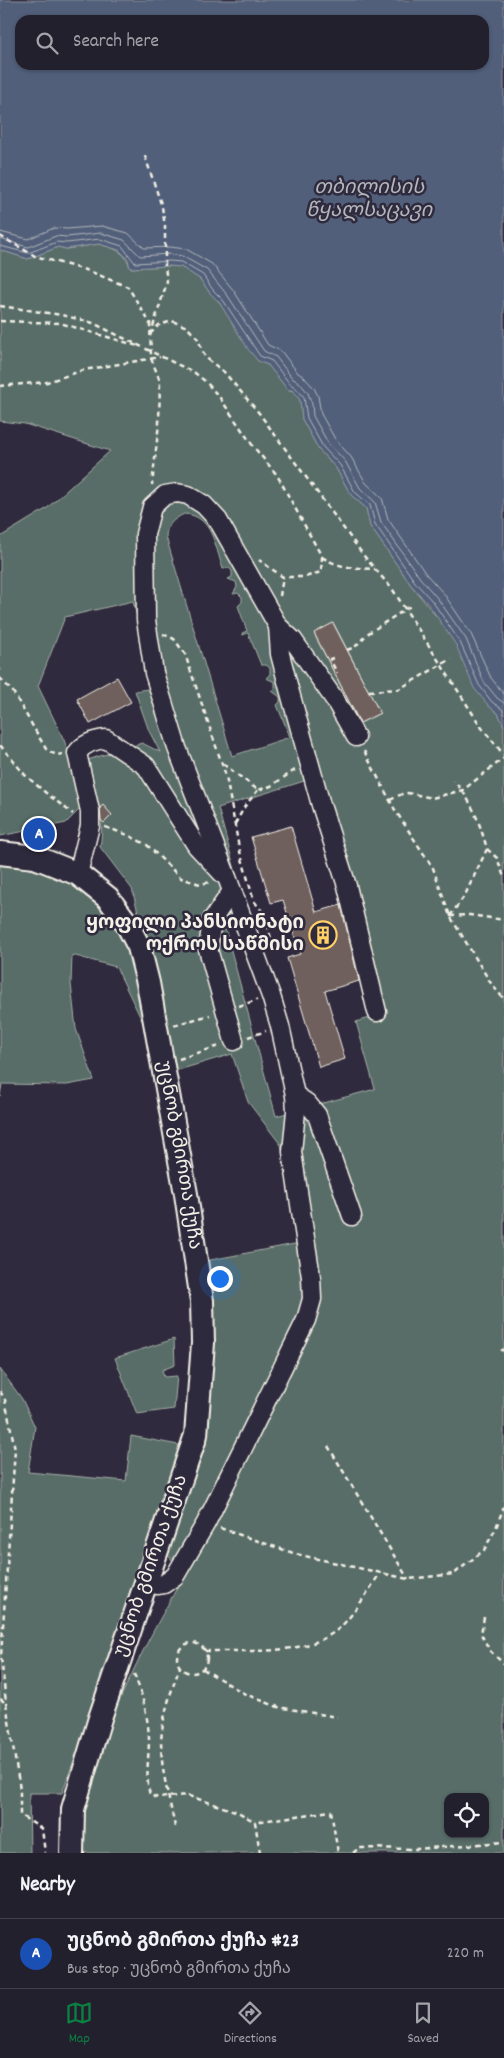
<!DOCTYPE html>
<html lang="en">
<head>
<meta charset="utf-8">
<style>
  body { margin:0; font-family:Dekko,"Noto Sans Georgian",sans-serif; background:#2f2d3a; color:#f1f3f6 }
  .controls { position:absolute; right:15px; bottom:15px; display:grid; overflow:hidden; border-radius:10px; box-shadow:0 1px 4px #0004 }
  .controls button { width:45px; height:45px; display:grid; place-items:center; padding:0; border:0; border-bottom:1px solid #403e4a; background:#23202e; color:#f1f3f6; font:25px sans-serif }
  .you { position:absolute; left:219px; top:1278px; width:18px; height:18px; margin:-12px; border:4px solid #fff; border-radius:50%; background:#1a73e8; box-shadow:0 0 0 8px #1a73e833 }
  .badge { display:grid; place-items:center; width:32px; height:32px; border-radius:50%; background:#0b8043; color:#fff; font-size:16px; font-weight:700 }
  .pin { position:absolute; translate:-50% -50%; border:2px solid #fff; box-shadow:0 1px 5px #0006 }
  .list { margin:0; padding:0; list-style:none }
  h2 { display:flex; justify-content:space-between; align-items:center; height:65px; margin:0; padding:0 20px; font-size:21px }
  h2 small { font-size:16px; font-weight:400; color:#a3a3aa }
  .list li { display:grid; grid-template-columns:32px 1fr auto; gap:15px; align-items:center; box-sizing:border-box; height:70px; padding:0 20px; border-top:1px solid #403e4a }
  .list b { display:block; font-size:19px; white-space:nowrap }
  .list p { margin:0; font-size:16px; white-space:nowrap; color:#a3a3aa }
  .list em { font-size:16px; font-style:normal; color:#a3a3aa }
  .icon { flex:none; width:28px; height:28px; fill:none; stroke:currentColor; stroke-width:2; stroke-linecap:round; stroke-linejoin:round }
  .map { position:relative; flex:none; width:504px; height:1853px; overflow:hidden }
  .search { position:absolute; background:#23202e; box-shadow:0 1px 4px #0004; left:15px; right:15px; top:15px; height:55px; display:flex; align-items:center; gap:12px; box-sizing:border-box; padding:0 18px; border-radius:15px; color:#a3a3aa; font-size:19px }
  .sheet { height:135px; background:#23202e }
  nav { display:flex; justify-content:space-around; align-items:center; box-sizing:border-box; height:70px; border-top:1px solid #403e4a; background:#23202e; font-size:14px; color:#a3a3aa }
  nav a { display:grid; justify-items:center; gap:2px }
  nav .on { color:#0b8043 }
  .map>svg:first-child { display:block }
</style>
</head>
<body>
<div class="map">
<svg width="504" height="1853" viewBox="0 0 504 1853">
  <rect width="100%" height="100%" fill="#2f2a3d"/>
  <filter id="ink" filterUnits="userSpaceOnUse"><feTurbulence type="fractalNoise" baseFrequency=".02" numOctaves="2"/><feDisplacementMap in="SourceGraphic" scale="10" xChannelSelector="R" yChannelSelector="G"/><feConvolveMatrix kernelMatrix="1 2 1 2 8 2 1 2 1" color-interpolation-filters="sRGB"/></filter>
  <g filter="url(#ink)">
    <!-- green -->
    <g fill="#596d67" stroke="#a6afa8" fill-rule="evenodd">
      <path d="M99,244c16,5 27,7 31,24l40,-2 11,1 19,12 10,14 9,9 39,59 10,4 20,25h4l8,10 2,19 17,31 17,18 15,27 15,13 4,18 41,59 25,31 6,-3 47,93 9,7 6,13v1127h-424c4,-115 77,-226 130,-325l-28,30 -9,3 -6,-7 45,-197 2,-50 -9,-46 95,-18 -19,-98 -33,-43 -16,-48 -57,17 -16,-79 -27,-103 -32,-42c6,-34 -6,-55 -19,-85l61,-19 18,9 -11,-21 -14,-40 19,-3 -21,-87 -68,16 -27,69 26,54 8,22 8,47 -14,14 -66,13v-299l46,-28 64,-58 -85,-27 -25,-3v-171l28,9 30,-12 8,2zM184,514c28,1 31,32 39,55l6,-1 3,3v6l-4,2 8,3 1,5 -4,7 5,-1 4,4v5l-4,4 9,25 -5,2 1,2 5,-2 13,32h5l4,3v6l-4,4 9,4v6l-3,3 8,6v5l-3,3 13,32 -58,19 -66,-219c0,-12 8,-18 18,-23zM334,624l46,89 -20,10 -46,-89zM317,777l64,237 -25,8 19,67 -99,27 -53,-195 22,-15 -27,-98zM448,1797h37v37h-37z"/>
      <polygon points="0,862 62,877 105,909 132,960 149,1035 116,967 72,955 71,984 76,1029 94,1080 67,1085 2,1084 0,1096"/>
      <polygon points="174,1339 175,1365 162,1370 164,1377 177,1376 174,1409 137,1414 115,1358"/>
      <polygon points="0,1369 22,1399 35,1427 28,1472 126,1481 131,1436 189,1447 62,1793 29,1793 30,1853 0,1853"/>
    </g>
    <!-- water -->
    <path fill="#515f7a" stroke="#9299a6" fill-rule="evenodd" d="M0,0h504v726l-6,-13 -9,-7 -15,-18 -18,-43 -27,-40 -18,-20 -41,-59 -4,-18 -15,-13 -15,-27 -17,-18 -17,-31 -2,-19 -8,-10h-4l-20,-25 -10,-4 -10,-12 -29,-47 -9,-9 -10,-14 -19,-12 -11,-1 -40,2 -2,-9 -9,-9 -20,-6 -33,5 -8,-2 -30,12 -28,-9zM20,20h464v45h-464z"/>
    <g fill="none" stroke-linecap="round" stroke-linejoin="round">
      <!-- shore -->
      <g stroke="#b3b7bc" stroke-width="1">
        <polyline points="0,232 28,239 54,228 67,229 102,226 128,233 144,248 170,247 186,249 212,264 234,291 268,345 281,351 298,373 304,377 314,388 318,396 321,414 335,439 351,457 366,483 382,498 388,519 426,574 444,594 471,634 491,678 504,694"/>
        <polyline points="0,239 28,247 56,236 67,237 101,233 124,240 140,256 170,254 182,256 207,270 228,296 264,351 276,357 293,379 299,382 308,393 312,404 313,416 328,443 345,461 360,488 375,502 381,522 420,578 438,599 466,639 484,682 497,698 504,703"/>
        <polyline points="0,246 28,253 57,242 67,243 100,239 122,246 135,263 170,261 181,262 203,275 213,290 223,300 260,356 272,361 290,384 295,387 304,397 307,418 323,447 340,465 355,492 370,505 375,524 415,582 433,602 460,642 479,685 492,702 502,709 504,714"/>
      </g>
    </g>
    <!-- building -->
    <g fill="#6f615d" stroke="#f4f1e8">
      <polygon points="333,623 380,713 360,723 314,633"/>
      <polygon points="117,677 131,702 90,724 77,699"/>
      <polygon points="103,805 112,815 104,823 101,820 100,808"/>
      <polygon points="291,826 316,912 341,905 359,981 325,991 345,1059 319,1067 287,958 300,954 283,900 271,903 251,837"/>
    </g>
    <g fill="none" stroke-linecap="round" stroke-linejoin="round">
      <!-- minor casing -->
      <g stroke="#f4f1e8" stroke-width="21">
        <g id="minor">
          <polyline points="278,626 280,654 289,689 321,805 347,886 377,1012"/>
          <path d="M78,874l12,-48v-15l-13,-58c7,-10 17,-13 29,-14l40,27 50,79 27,29"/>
          <polyline points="232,891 212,920 208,949 234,1041"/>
          <polyline points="295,1095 307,1103 317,1115 352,1216"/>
          <polyline points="146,1583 157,1585 164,1584 175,1576 206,1523 306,1320 312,1299 311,1277 292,1152 296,1111 295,1095 280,1026 271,996 228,880 177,748 154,673 146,620 145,534 152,507 165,495 177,493 188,495 204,505 218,520 278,626 293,640 335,700 356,737"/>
        </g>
      </g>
      <!-- major casing -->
      <g stroke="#f4f1e8" stroke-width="26">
        <g id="major">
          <path id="s1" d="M0,853l35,4 43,17 30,24 18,24 13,25 9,36 38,211 16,107 1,42 -7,92 -96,283 -27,91 -1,44"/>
        </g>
      </g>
      <!-- path -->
      <g stroke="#f4f1e8" stroke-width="2.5" stroke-dasharray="5 4" stroke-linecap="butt">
        <polyline points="145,156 162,207 165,226 165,266 167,282 151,333"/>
        <polyline points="0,236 35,256 89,271 128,287 150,323 151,358 160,381 159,423 152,485"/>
        <polyline points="0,306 62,315 93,323 195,373 206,382 220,398 253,446 277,475 322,557 321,572 305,577 283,577 259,560"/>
        <polyline points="0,321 60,323 138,346"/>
        <polyline points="150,334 159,325 172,321 187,327 198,339 205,357 224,372 259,413 364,556 393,590 482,728 504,755"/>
        <polyline points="0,386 47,382 84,370 160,357"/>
        <path d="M322,557c16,11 34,11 53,12"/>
        <polyline points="280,596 283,577"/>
        <polyline points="163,634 174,639 185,654 226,776 239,848 254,901 265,915 273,947 271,949"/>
        <polyline points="347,650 355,647 367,634 412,605"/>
        <polyline points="333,658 330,659 337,673"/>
        <polyline points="0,678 13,692 46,749 56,755 63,754"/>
        <polyline points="369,691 399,689 451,659"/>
        <polyline points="0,745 25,775 46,793 73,814"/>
        <polyline points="364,751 395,810 433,868 450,916 492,985 504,999"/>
        <polyline points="223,764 258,790 271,786 295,770"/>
        <polyline points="390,800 402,794 408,793 432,798 463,790 504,758"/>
        <polyline points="235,824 245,806 258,790"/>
        <polyline points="105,827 128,835 147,845 181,878 200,884 211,882"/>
        <polyline points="487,849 497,858 504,877"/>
        <path d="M450,916l15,-21 22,-46c-7,-25 -15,-49 -33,-68"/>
        <polyline points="450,916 470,915 504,920"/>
        <polyline points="239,1006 257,1000"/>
        <polyline points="174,1025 210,1015"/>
        <polyline points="248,1037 266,1031"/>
        <polyline points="179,1059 219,1046"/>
        <polyline points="501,1351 504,1349"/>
        <polyline points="0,1391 5,1400 15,1449 1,1656 6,1703 20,1789 20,1815 42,1829 45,1853"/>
        <polyline points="328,1446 408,1579"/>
        <polyline points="220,1528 296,1554 408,1579 454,1574 484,1550 496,1528 504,1506"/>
        <polyline points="484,1617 481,1634 490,1651 504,1664"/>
        <circle cx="192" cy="1658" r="15"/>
        <path d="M205,1651c40,-1 94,5 128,-18 16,-10 36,-43 47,-60"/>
        <polyline points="203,1669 245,1694 278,1707 337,1717"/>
        <path d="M134,1674c8,19 14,42 15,64 0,20 -4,38 1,57l8,3 28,-3 52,17 17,10"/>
        <polyline points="0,1699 6,1703"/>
        <path d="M175,1827c-6,-31 -17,-65 -13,-96 3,-22 10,-43 18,-64"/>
        <polyline points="260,1853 255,1822 331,1811 338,1853"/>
        <polyline points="353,1853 359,1848 417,1849 504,1842"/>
      </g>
      <!-- minor -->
      <use href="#minor" stroke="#2f2a3d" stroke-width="18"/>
      <!-- major -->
      <use href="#major" stroke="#2f2a3d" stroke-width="22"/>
    </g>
  </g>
  <!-- icons -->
  <defs>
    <g id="building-ring" transform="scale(1.4375)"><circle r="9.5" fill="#2f2a3d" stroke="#ffd166" stroke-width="1.5"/><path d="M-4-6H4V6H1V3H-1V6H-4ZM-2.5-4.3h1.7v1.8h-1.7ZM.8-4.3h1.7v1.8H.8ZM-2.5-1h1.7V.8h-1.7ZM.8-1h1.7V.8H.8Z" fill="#ffd166"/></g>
  </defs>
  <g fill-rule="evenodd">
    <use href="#building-ring" x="323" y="935"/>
  </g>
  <g text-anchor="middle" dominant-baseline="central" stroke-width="5" stroke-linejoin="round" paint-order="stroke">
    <!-- poi labels -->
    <g font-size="19" font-weight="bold" fill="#f4f1e8" stroke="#2f2a3d" text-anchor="end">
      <text x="304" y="924">ყოფილი პანსიონატი<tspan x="304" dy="22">ოქროს საწმისი</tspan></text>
    </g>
    <!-- street labels -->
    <g font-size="19" fill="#f4f1e8" stroke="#2f2a3d">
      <text stroke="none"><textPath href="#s1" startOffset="390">უცნობ გმირთა ქუჩა</textPath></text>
      <text transform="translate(152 1566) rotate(-71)">უცნობ გმირთა ქუჩა</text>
    </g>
    <!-- water labels -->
    <g font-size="20" font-style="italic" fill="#b3b7bc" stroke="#2f2a3d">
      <text x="369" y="189">თბილისის<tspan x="369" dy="23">წყალსაცავი</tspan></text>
    </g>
  </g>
</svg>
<div class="controls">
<button><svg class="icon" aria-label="locate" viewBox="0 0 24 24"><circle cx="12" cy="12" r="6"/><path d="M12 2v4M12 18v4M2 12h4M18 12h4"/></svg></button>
</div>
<div class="you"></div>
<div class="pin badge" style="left:39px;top:834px;background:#1a4fb4">A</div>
<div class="search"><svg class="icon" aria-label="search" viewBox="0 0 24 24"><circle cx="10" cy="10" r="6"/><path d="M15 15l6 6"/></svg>Search here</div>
</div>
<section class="sheet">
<h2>Nearby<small></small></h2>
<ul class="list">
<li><span class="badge" style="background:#1a4fb4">A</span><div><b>უცნობ გმირთა ქუჩა #23</b><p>Bus stop · უცნობ გმირთა ქუჩა</p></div><em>220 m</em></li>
</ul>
</section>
<nav>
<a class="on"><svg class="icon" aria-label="map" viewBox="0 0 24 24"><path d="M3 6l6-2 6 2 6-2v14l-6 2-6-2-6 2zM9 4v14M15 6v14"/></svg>Map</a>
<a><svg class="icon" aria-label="directions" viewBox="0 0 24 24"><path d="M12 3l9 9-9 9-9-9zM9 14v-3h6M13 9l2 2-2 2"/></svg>Directions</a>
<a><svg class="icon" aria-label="saved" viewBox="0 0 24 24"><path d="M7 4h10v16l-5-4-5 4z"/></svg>Saved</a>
</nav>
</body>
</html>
